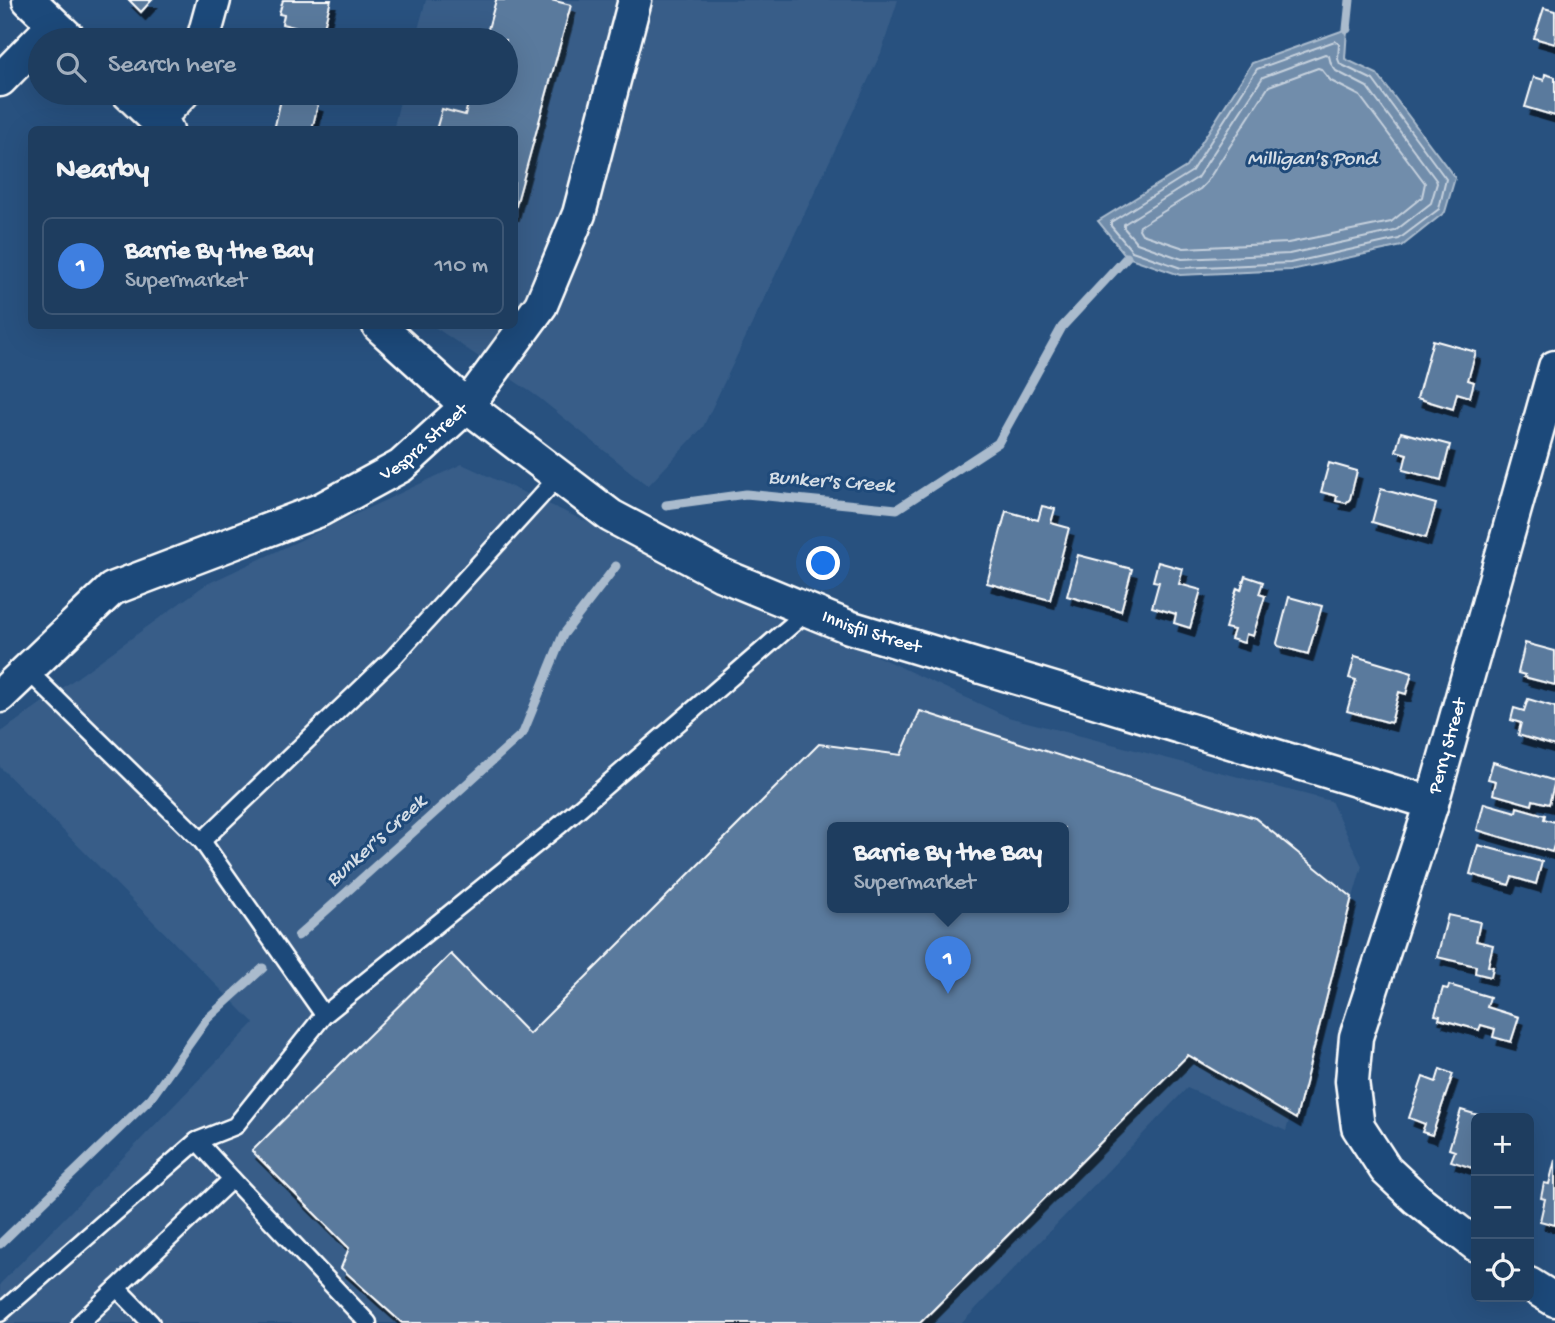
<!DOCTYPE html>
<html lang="en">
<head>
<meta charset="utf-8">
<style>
  body { margin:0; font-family:"Gochi Hand",sans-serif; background:#264465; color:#f1f3f6 }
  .controls { position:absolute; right:21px; bottom:21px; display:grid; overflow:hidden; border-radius:10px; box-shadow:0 7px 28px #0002 }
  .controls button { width:63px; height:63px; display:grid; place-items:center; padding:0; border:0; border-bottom:2px solid #3c5674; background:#1e3d5f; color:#f1f3f6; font:35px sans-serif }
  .you { position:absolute; left:824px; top:564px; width:24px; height:24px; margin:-18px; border:5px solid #fff; border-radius:50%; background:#1a73e8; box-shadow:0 0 0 10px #1a73e833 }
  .badge { display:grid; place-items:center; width:46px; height:46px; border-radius:50%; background:#ffd166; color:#fff; font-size:23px; font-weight:700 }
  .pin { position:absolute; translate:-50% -58px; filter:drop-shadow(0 2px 4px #0008) }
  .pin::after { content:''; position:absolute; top:37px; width:24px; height:21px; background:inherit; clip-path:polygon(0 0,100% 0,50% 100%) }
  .popup { position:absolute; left:827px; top:822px; width:242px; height:91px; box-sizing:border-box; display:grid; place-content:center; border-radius:10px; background:#1e3d5f; filter:drop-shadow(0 2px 5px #0005); font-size:23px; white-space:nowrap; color:#a1aebd }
  .popup b { font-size:26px; color:#f1f3f6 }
  .popup::after { content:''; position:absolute; left:50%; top:100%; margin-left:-14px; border:14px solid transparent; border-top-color:#1e3d5f }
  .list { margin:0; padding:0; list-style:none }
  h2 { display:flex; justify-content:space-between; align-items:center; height:91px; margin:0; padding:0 28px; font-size:30px }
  h2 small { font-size:23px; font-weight:400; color:#a1aebd }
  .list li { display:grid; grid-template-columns:46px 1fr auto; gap:21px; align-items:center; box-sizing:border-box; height:98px; margin:0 14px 14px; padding:0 14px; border:2px solid #3c5674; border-radius:10px }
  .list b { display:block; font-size:26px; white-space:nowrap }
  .list p { margin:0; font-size:23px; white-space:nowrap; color:#a1aebd }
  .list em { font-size:23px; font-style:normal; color:#a1aebd }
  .icon { flex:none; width:38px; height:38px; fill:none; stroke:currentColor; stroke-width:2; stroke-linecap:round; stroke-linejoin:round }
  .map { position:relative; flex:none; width:1555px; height:1323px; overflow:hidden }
  .search { position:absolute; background:#1e3d5f; box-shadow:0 7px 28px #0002; left:28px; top:28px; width:490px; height:77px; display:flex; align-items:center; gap:18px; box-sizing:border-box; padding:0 24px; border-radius:38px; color:#a1aebd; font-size:26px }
  .panel { position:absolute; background:#1e3d5f; box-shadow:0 7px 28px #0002; left:28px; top:126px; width:490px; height:203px; border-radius:10px }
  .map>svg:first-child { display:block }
</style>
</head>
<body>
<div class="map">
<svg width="1555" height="1323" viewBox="0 0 1555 1323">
  <defs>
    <filter id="shadow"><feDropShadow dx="4.5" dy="8" stdDeviation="0" flood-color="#0009"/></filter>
  </defs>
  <rect width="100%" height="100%" fill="#28517f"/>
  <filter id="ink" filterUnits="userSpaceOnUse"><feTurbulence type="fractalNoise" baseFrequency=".0143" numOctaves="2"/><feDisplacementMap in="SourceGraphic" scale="14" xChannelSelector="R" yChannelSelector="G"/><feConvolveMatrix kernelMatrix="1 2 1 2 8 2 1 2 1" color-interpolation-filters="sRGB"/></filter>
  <g filter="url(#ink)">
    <!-- built -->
    <g fill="#375d88" fill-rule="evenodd">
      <polygon points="426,0 898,0 881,53 703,427 648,486 538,397 433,326 514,326 514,130 393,130 402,93 506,93 506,40 415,40"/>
      <path d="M462,464l546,253 323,84 31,65 -76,265 -99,-43 -225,235h-962v-39l254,-261 -254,-256v-34l205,-148zM832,828h232v80h-232z"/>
    </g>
    <!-- water -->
    <polygon fill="#718dab" stroke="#aabbcd" stroke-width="2" points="1347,29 1345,59 1377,74 1455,178 1445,212 1402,246 1291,270 1180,275 1127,257 1098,221 1186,167 1252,63"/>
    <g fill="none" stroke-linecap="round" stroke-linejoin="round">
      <!-- shore -->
      <g stroke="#c6d1dd" stroke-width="2">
        <polygon points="1335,41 1339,44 1338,59 1340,64 1373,80 1446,179 1439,209 1399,239 1290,263 1181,268 1132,251 1111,226 1111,222 1191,172 1257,69"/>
        <polygon points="1325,54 1329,56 1331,64 1336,71 1367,87 1436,180 1437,183 1431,203 1395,231 1289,254 1182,259 1137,243 1124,228 1124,224 1197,178 1263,77"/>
        <polygon points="1318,68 1321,69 1331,81 1360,96 1425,183 1422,197 1391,222 1288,243 1184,248 1142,234 1139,229 1140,226 1200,189 1206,183 1269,86"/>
      </g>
      <!-- stream -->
      <g stroke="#aabbcd" stroke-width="9">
        <polyline points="1347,29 1350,0"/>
        <polyline points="666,505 746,494 897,509 998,443 1062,327 1127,257"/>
        <polyline points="298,936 523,733 563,635 616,566"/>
        <polyline points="0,1244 151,1098 207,1019 263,968"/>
      </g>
    </g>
    <!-- building -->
    <g fill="#5a7a9d" stroke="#fff" stroke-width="2" fill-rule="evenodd" filter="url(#shadow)">
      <polygon points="129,0 152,0 141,12"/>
      <polygon points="283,0 331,0 322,34 282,24 284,15 279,14"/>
      <polygon points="496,0 551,0 571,5 514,213 514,130 436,130 442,109 465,115 471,93 506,93 506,40 485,40"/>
      <polygon points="1544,8 1555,11 1555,44 1534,38"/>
      <polygon points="1545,74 1555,77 1555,116 1525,107 1534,77 1544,80"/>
      <polygon points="282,95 318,104 312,130 274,130"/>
      <polygon points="1433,340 1476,352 1468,380 1474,382 1470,397 1457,393 1453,409 1417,398"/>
      <polygon points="1401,432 1450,445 1441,480 1403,470 1407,454 1396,451"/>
      <polygon points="1329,463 1357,471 1350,499 1346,503 1336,501 1337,496 1321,492"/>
      <polygon points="1381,489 1436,504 1426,538 1372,522"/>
      <polygon points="1042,506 1055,509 1051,523 1069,528 1050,600 987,583 1006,511 1038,520"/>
      <polygon points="1078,555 1132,569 1121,611 1067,596"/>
      <polygon points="1158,562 1183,569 1179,584 1201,590 1190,628 1174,623 1176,614 1152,607 1159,582 1153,581"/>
      <polygon points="1245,576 1263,582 1259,594 1265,596 1253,636 1246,634 1244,643 1231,639 1234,630 1225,628 1237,588 1241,590"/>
      <polygon points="1289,597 1322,606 1308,654 1278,646 1277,643"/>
      <polygon points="1525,643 1555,651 1555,685 1524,677 1525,675 1518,673"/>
      <polygon points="1355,656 1412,673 1406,694 1399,692 1391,723 1347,711 1356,680 1349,678"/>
      <polygon points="1528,699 1555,707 1555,746 1518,735 1521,723 1511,720 1514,708 1524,711"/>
      <path d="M920,711l335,107 97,79 -56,222 -108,-64 -268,268h-518l-61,-55 8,-20 -97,-97 199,-197 78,80 290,-290 82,11zM832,828h232v80h-232z"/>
      <polygon points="1493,762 1555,781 1549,804 1533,800 1532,805 1493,794 1496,781 1488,779"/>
      <polygon points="1484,803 1516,812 1517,807 1545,815 1544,819 1555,822 1555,842 1552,852 1477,830"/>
      <polygon points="1478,845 1542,862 1536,884 1512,877 1509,885 1470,874"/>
      <polygon points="1448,915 1480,922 1476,941 1493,945 1488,966 1493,967 1491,977 1475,973 1476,966 1437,957"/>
      <polygon points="1449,985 1490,997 1487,1007 1519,1017 1511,1042 1493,1037 1495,1029 1481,1025 1479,1030 1439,1019 1440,1016 1435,1015 1443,988 1448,989"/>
      <polygon points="1440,1069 1453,1074 1432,1135 1422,1132 1425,1124 1409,1118 1423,1077 1436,1082"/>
      <polygon points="1461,1110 1488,1118 1476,1118 1476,1155 1472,1168 1451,1161 1455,1151 1449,1149"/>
      <polygon points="1555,1160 1555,1225 1540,1221 1545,1199 1541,1198 1544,1183 1549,1184"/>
    </g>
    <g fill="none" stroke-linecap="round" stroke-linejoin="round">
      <!-- lane casing -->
      <g stroke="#fff" stroke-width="21">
        <g id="lane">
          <polyline points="27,670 202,841 324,1015 235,1126 197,1141 232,1179 80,1323"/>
          <polyline points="202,841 393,658 559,476"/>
          <polyline points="324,1015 560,825 809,610"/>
          <polyline points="232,1179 368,1323"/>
          <polyline points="117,1288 151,1323"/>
          <polyline points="0,1313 197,1141"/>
        </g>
      </g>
      <!-- street casing -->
      <g stroke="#fff" stroke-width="37">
        <g id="street">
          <polyline points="29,0 71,40"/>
          <polyline points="203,40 214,0"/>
          <polyline points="0,80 54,25"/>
          <polyline points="128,93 167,130"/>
          <polyline points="157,120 183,93"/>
          <path id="s1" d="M379,326l88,80 144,110 111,59 127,52 583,176"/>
          <path id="s2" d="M0,696l112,-107 208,-79 81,-44 66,-60 74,-101 38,-91 56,-214"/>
          <path id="s3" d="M1476,1245l-59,-46 -31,-29 -28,-43 -6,-46 4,-44 76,-234 123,-436"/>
          <polyline points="1529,1284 1555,1300"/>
        </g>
      </g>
      <!-- lane -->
      <use href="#lane" stroke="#1f4a7a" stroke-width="16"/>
      <!-- street -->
      <use href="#street" stroke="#1f4a7a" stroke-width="32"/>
    </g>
  </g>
  <g text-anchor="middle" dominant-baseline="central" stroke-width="6" stroke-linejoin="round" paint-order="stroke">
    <!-- street labels -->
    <g font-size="19" fill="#fff" stroke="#1f4a7a">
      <text stroke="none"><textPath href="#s2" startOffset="502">Vespra Street</textPath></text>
      <text stroke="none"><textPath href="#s1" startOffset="586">Innisfil Street</textPath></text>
      <text stroke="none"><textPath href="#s3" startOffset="564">Perry Street</textPath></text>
    </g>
    <!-- water labels -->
    <g font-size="21" font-style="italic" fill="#d4dde6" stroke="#1f4a7a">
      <text x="1312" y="160">Milligan's Pond</text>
      <text transform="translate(831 483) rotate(4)">Bunker's Creek</text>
      <text transform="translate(377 842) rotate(-42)">Bunker's Creek</text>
    </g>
  </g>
</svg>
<div class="controls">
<button>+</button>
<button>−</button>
<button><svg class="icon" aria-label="locate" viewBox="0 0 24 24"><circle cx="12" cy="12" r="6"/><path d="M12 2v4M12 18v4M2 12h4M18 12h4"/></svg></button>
</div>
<div class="you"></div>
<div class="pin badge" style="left:948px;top:994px;background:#3f7fe0">1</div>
<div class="popup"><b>Barrie By the Bay</b>Supermarket</div>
<div class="search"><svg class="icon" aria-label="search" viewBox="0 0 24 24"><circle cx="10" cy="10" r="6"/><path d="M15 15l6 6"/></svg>Search here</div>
<section class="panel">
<h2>Nearby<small></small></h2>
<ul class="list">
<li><span class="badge" style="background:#3f7fe0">1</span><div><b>Barrie By the Bay</b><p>Supermarket</p></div><em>110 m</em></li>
</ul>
</section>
</div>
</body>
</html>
